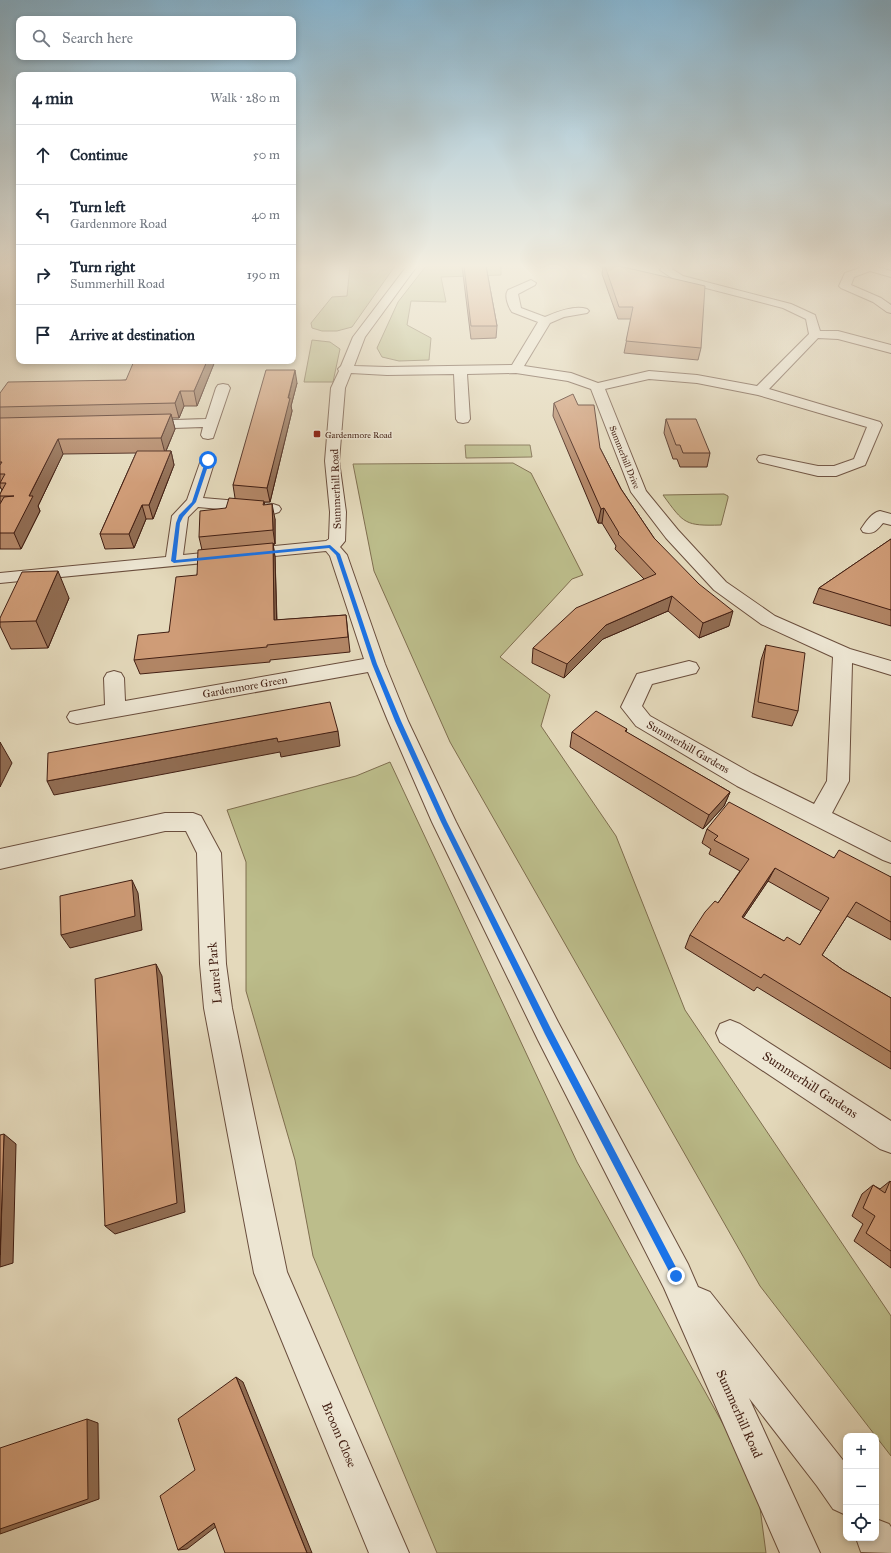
<!DOCTYPE html>
<html lang="en">
<head>
<meta charset="utf-8">
<style>
  body { margin:0; font-family:"IM FELL Great Primer",serif; background:#f2f2f3; color:#1f2937 }
  .controls { position:absolute; right:12px; bottom:12px; display:grid; overflow:hidden; border-radius:8px; box-shadow:0 2px 6px #0003 }
  .controls button { width:36px; height:36px; display:grid; place-items:center; padding:0; border:0; border-bottom:1px solid #e0e1e3; background:#fff; color:#1f2937; font:20px sans-serif }
  .stop { position:absolute; width:12px; height:12px; margin:-9px; border:3px solid #1a73e8; border-radius:50%; background:#fff }
  .stop.end { background:#1a73e8; border-color:#fff; box-shadow:0 1px 4px #0008 }
  .list { margin:0; padding:0; list-style:none }
  h2 { display:flex; justify-content:space-between; align-items:center; height:52px; margin:0; padding:0 16px; font-size:17px }
  h2 small { font-size:13px; font-weight:400; color:#747a83 }
  .list li { display:grid; grid-template-columns:26px 1fr auto; gap:12px; align-items:center; box-sizing:border-box; height:60px; padding:0 16px; border-top:1px solid #e0e1e3 }
  .list b { display:block; font-size:15px; white-space:nowrap }
  .list p { margin:0; font-size:13px; white-space:nowrap; color:#747a83 }
  .list em { font-size:13px; font-style:normal; color:#747a83 }
  .icon { flex:none; width:22px; height:22px; fill:none; stroke:currentColor; stroke-width:2; stroke-linecap:round; stroke-linejoin:round }
  .map { position:relative; flex:none; width:891px; height:1553px; overflow:hidden }
  .search { position:absolute; background:#fff; box-shadow:0 2px 6px #0003; left:16px; top:16px; width:280px; height:44px; display:flex; align-items:center; gap:10px; box-sizing:border-box; padding:0 14px; border-radius:8px; color:#747a83; font-size:15px }
  .panel { position:absolute; background:#fff; box-shadow:0 2px 6px #0003; left:16px; top:72px; width:280px; height:292px; border-radius:8px }
  .map>svg:first-child { display:block }
</style>
</head>
<body>
<div class="map">
<svg width="891" height="1553" viewBox="0 0 891 1553">
  <rect width="100%" height="100%" fill="#e4d9bb"/>
  <filter id="stains"><feTurbulence type="fractalNoise" baseFrequency=".005" numOctaves="4"/><feColorMatrix values="0 0 0 0 .2 0 0 0 0 .09 0 0 0 0 .02 0 0 0 .5 -.17"/></filter>
  <radialGradient id="worn" r=".72"><stop offset=".6" stop-color="#630" stop-opacity="0"/><stop offset="1" stop-color="#630" stop-opacity=".3"/></radialGradient>
  <!-- green -->
  <g fill="#bcbd8b" stroke="#7f6e4f">
    <polygon points="350,266 395,266 352,327 337,331 322,331 312,328 311,323 332,297 347,296"/>
    <polygon points="426,266 501,266 501,275 441,277 446,302 411,301 407,325 431,338 429,360 399,361 382,357 377,348 398,302"/>
    <polygon points="312,340 330,342 340,349 333,382 304,382"/>
    <polygon points="465,445 530,445 532,457 466,458"/>
    <polygon points="513,463 531,473 583,575 572,579 500,657 550,695 541,726 616,836 685,1010 891,1316 891,1456 760,1286 450,742 374,571 353,464"/>
    <path d="M724,494l4,2v2l-7,27c-36,1 -37,-1 -58,-30z"/>
    <polygon points="390,762 577,1162 757,1485 766,1553 437,1553 313,1256 295,1160 246,991 246,862 227,810 356,776"/>
  </g>
  <g fill="none" stroke-linecap="round" stroke-linejoin="round">
    <!-- minor casing -->
    <g stroke="#6a4e3d" stroke-width="2">
      <g id="minor">
        <path d="M407,266h10l-52,71 -11,29 33,1 125,-2 26,-43 -26,-10c-4,-6 -8,-16 -4,-22l23,-10 5,3 -1,2 -17,9 3,14 24,9c12,-5 29,-12 42,-8l2,2 -2,2 -23,4 -14,6 -26,43 47,7 27,10 51,-12 48,4 60,11 52,-52 -3,-15 -23,-11 -108,-28 -15,-10 3,-4h11l-2,3 11,7 108,28 24,11 5,16h18l53,14v8l-53,-14 -20,-1 -49,51 111,33 2,3 -17,40 -29,11h-18l-59,-14 -2,-3 2,-3 5,-1 54,11h16l20,-7 13,-32 -109,-32 -61,-12 -48,-4 -44,10 41,102 32,39 48,52 49,34 75,33 41,12v14l-39,-12 -3,118 -17,32 59,29v21l-8,-3 -146,-74 -101,-60 -15,-19 16,-33 52,-13 7,2 3,5 -3,5 -44,11 -10,22 8,10 103,58 61,30 13,-23 6,-124 -72,-33 -47,-34 -48,-52 -35,-46 -40,-103 -23,-8 -52,-8 -49,1 3,45 -2,3 -5,1 -5,-1 -2,-3 -2,-45 -67,1 -36,-2 -6,15 -6,73 7,51 -1,29 -5,6 7,8 38,109 23,57 48,101 102,200 130,242 10,23 12,5 136,172v51l-13,-6 -16,-23 -68,-88 71,155h-40l-116,-265 -126,-248 -106,-218 -44,-101 -20,-49 -291,52 -7,-2 -3,-5 3,-5 35,-7 -1,-27 3,-5 7,-2 7,2 3,5 1,23 239,-42 -34,-103 -4,-5 -326,32v-10l166,-16 6,-41 15,-16 14,-40 2,-3 5,-1 5,1 2,3 -12,38 70,6 6,2 2,3 -2,3 -6,2 -75,-7 -10,10 -5,38 143,-14 3,-2 1,-27 -5,-51 6,-73 8,-17 -1,-2 3,-3 12,-29z"/>
        <polygon points="859,266 874,266 891,271 891,277 870,271 854,277 851,285 881,298 891,305 891,313 887,312 873,302 841,288 839,286 845,273 860,268"/>
        <polygon points="223,384 228,385 230,388 213,438 208,439 203,438 201,435 203,427 143,429 138,428 136,425 138,422 143,421 206,419 216,388 218,385"/>
        <path d="M880,511l11,3v11l-8,-2c-6,7 -9,12 -20,9l-2,-3c5,-7 10,-16 19,-18z"/>
        <polygon points="165,813 193,813 201,816 221,853 226,964 232,1008 287,1272 409,1553 369,1553 254,1273 204,1008 200,964 197,853 186,831 165,831 0,869 0,849"/>
        <polygon points="730,1020 740,1024 891,1121 891,1153 880,1149 720,1042 716,1033 720,1024"/>
        <polygon points="876,1519 889,1524 891,1527 891,1553 861,1552 856,1538 876,1538"/>
      </g>
    </g>
    <!-- minor -->
    <use href="#minor" fill="#ede6d3" fill-rule="evenodd"/>
  </g>
  <!-- wall -->
  <g fill="#b28666" stroke="#421f13" fill-rule="evenodd">
    <polygon points="462,266 486,266 497,326 496,338 471,339"/>
    <polygon points="603,266 619,266 701,348 698,360 624,353 631,319 618,319 602,274"/>
    <polygon points="215,361 197,406 184,406 179,418 172,418 175,429 166,451 171,451 174,465 153,519 146,519 134,548 105,549 100,534 136,453 63,454 38,506 40,511 21,549 0,549 0,504 1,502 0,500 0,496 2,489 1,489 0,486 0,393 126,380"/>
    <polygon points="297,383 291,406 292,411 270,502 264,502 265,505 275,519 275,544 273,545 275,557 277,620 346,615 350,652 270,660 270,662 140,674 134,660 169,632 197,575 202,550 199,537 235,498 233,485"/>
    <polygon points="554,403 600,448 621,489 654,538 729,626 699,638 668,611 603,639 564,678 532,663 533,648 644,579 615,549 616,546 602,523 598,523 553,416"/>
    <polygon points="666,419 710,453 707,467 680,467 677,459 673,459 664,433"/>
    <polygon points="891,539 891,626 813,603 819,588"/>
    <polygon points="69,598 48,648 11,649 0,626 0,618"/>
    <polygon points="766,645 798,711 792,726 752,717 761,660"/>
    <polygon points="627,729 626,732 730,792 724,806 703,829 570,747 572,732"/>
    <path d="M707,829l127,29 57,19v63l-44,-24 -25,39 21,15 48,28v71l-134,-82 -3,4 -69,-43 5,-13 28,-32 22,-32 -31,-17 2,-5 -9,-6zM768,881l53,30 -21,34 -16,-4 -41,-23z"/>
    <polygon points="890,1181 891,1182 891,1268 854,1241 863,1224 852,1216 862,1194 873,1185 880,1189"/>
  </g>
  <!-- shaded-wall -->
  <g fill="#916d53" stroke="#421f13">
    <polygon points="207,361 215,361 197,406 194,391"/>
    <polygon points="295,370 297,383 291,406 292,411 270,502 267,488"/>
    <polygon points="180,391 184,406 179,418 175,403"/>
    <polygon points="171,414 175,429 165,453 161,438"/>
    <polygon points="58,439 63,454 38,506 40,511 21,549 14,533 29,496"/>
    <polygon points="171,451 174,465 153,519 149,505"/>
    <polygon points="272,504 275,519 275,544 273,530"/>
    <polygon points="142,505 146,519 134,548 129,534"/>
    <polygon points="604,508 602,523 598,523 601,509"/>
    <polygon points="273,543 275,557 277,635 274,620"/>
    <polygon points="58,571 69,598 48,648 36,621"/>
    <polygon points="672,596 668,611 603,639 564,678 567,664 606,625"/>
    <polygon points="733,611 729,626 699,638 703,623"/>
    <polygon points="338,731 340,746 281,757 280,752 54,795 47,781 277,738"/>
    <polygon points="0,742 12,763 0,787"/>
    <polygon points="730,792 724,806 703,829 709,815"/>
    <polygon points="775,868 768,881 735,930 742,917"/>
    <polygon points="132,880 138,893 142,930 70,948 61,935"/>
    <polygon points="156,964 162,976 185,1212 115,1234 105,1226"/>
    <polygon points="4,1134 16,1144 13,1263 0,1267"/>
    <polygon points="236,1377 243,1382 312,1553 307,1553"/>
    <polygon points="87,1419 98,1423 99,1499 0,1534 0,1529"/>
    <polygon points="222,1522 187,1549 178,1550 214,1523"/>
  </g>
  <!-- building -->
  <g fill="#cf9c77" stroke="#421f13" fill-rule="evenodd">
    <polygon points="464,266 486,266 497,326 471,326"/>
    <polygon points="605,266 619,266 705,286 701,348 626,341 633,307 619,307"/>
    <polygon points="134,361 207,361 194,391 180,391 175,403 0,407 0,393 8,382 126,380"/>
    <polygon points="266,370 295,370 288,398 290,398 267,488 233,485"/>
    <polygon points="573,394 578,405 594,405 600,448 621,489 654,538 699,584 733,611 703,623 672,596 606,625 567,664 533,648 576,608 656,574 618,534 619,533 604,508 601,509 554,403"/>
    <polygon points="171,414 161,438 58,439 29,496 33,496 14,533 0,533 0,504 4,497 14,496 0,496 0,494 6,483 0,483 5,474 0,474 0,465 2,462 0,462 0,418"/>
    <polygon points="666,419 696,419 710,453 683,453 680,445 676,445"/>
    <polygon points="137,451 171,451 149,505 142,505 129,534 100,534"/>
    <polygon points="229,498 264,501 263,505 272,504 273,530 199,537 200,511 226,508"/>
    <polygon points="891,539 891,610 819,588"/>
    <polygon points="273,543 274,620 346,615 348,637 267,645 267,647 134,660 138,635 169,632 176,577 197,575 198,550"/>
    <polygon points="58,571 36,621 0,622 0,618 22,572"/>
    <polygon points="766,645 805,653 798,711 758,702"/>
    <polygon points="330,702 338,731 278,742 277,738 47,781 48,753"/>
    <polygon points="596,711 627,729 625,731 730,792 709,815 572,732"/>
    <path d="M729,802l105,56 5,-8 52,27v45l-35,-20 -34,53 21,15 48,28v54l-127,-78 -3,4 -71,-43 15,-23 10,-11 3,2 31,-44 -35,-19 4,-4 -11,-7zM775,868l54,30 -29,47 -13,-8 -3,4 -42,-24z"/>
    <polygon points="132,880 135,916 61,935 60,896"/>
    <polygon points="156,964 177,1203 105,1226 95,979"/>
    <polygon points="4,1134 0,1255 0,1135"/>
    <polygon points="890,1181 891,1182 891,1251 866,1233 875,1216 863,1208 873,1185 885,1193"/>
    <polygon points="236,1377 307,1553 225,1553 214,1523 178,1550 160,1496 195,1470 178,1419"/>
    <polygon points="87,1419 88,1499 0,1529 0,1448"/>
  </g>
  <!-- sky -->
  <linearGradient id="sky" x2="0" y2="1"><stop stop-color="#87b6d2"/><stop offset="0.55" stop-color="#f3eee0"/><stop offset="1" stop-color="#f3eee0" stop-opacity="0"/></linearGradient>
  <rect width="891" height="483" fill="url(#sky)"/>
  <!-- route -->
  <polygon fill="#1a73e8" points="206,459 210,460 196,502 183,517 180,523 176,560 330,545 340,554 377,664 401,721 447,822 551,1029 679,1273 681,1276 679,1279 676,1281 673,1279 545,1034 441,822 395,721 372,664 336,555 329,548 174,563 171,561 176,523 179,515 192,502"/>
  <!-- markers -->
  <rect fill="#8f2418" stroke="#ede6d3" stroke-width="1.5" x="313" y="430" width="8" height="8" rx="2"/>
  <g text-anchor="middle" dominant-baseline="central" stroke-width="3" stroke-linejoin="round" paint-order="stroke">
    <!-- far-poi labels -->
    <g font-size="9" fill="#421f13" stroke="#ede6d3" text-anchor="start">
      <text x="325" y="434">Gardenmore Road</text>
    </g>
    <!-- far-street labels -->
    <g font-size="9" fill="#421f13" stroke="#ede6d3">
      <text transform="translate(625 457) rotate(68)">Summerhill Drive</text>
    </g>
    <!-- street labels -->
    <g font-size="11" fill="#421f13" stroke="#ede6d3">
      <text transform="translate(336 489) rotate(-92)">Summerhill Road</text>
      <text transform="translate(245 687) rotate(-10)">Gardenmore Green</text>
      <text transform="translate(688 747) rotate(30)">Summerhill Gardens</text>
    </g>
    <!-- near-street labels -->
    <g font-size="13" fill="#421f13" stroke="#ede6d3">
      <text transform="translate(215 973) rotate(-95)">Laurel Park</text>
      <text transform="translate(810 1085) rotate(33)">Summerhill Gardens</text>
      <text transform="translate(739 1414) rotate(66)">Summerhill Road</text>
      <text transform="translate(339 1435) rotate(67)">Broom Close</text>
    </g>
  </g>
  <rect width="100%" height="100%" filter="url(#stains)"/>
  <rect width="100%" height="100%" fill="url(#worn)"/>
</svg>
<div class="controls">
<button>+</button>
<button>−</button>
<button><svg class="icon" aria-label="locate" viewBox="0 0 24 24"><circle cx="12" cy="12" r="6"/><path d="M12 2v4M12 18v4M2 12h4M18 12h4"/></svg></button>
</div>
<div class="stop" style="left:208px;top:460px"></div>
<div class="stop end" style="left:676px;top:1276px"></div>
<div class="search"><svg class="icon" aria-label="search" viewBox="0 0 24 24"><circle cx="10" cy="10" r="6"/><path d="M15 15l6 6"/></svg>Search here</div>
<section class="panel">
<h2>4 min<small>Walk · 280 m</small></h2>
<ul class="list">
<li><svg class="icon" aria-label="ahead" viewBox="0 0 24 24"><path d="M12 20V5M6 11l6-6 6 6"/></svg><div><b>Continue</b></div><em>50 m</em></li>
<li><svg class="icon" aria-label="left" viewBox="0 0 24 24"><path d="M17 20v-9H6M10 6l-5 5 5 5"/></svg><div><b>Turn left</b><p>Gardenmore Road</p></div><em>40 m</em></li>
<li><svg class="icon" aria-label="right" viewBox="0 0 24 24"><path d="M7 20v-9h11M14 6l5 5-5 5"/></svg><div><b>Turn right</b><p>Summerhill Road</p></div><em>190 m</em></li>
<li><svg class="icon" aria-label="arrive" viewBox="0 0 24 24"><path d="M6 21V4h12l-3 4 3 4H6"/></svg><div><b>Arrive at destination</b></div></li>
</ul>
</section>
</div>
</body>
</html>
